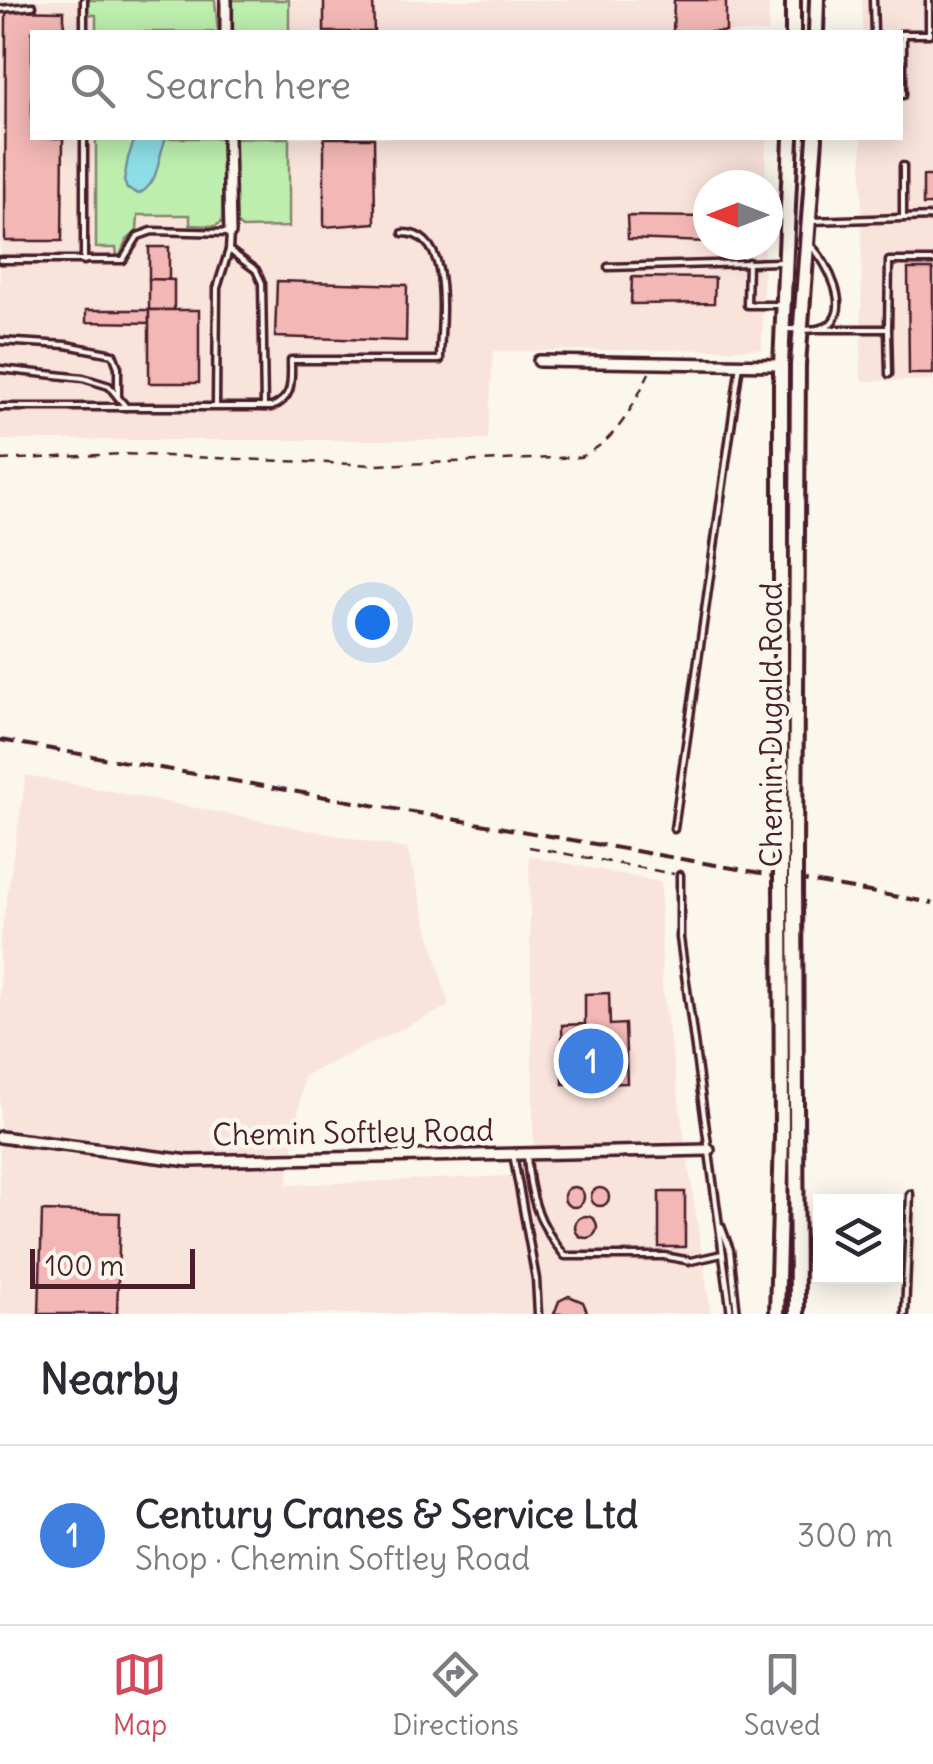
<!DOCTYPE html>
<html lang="en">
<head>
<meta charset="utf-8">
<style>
  body { margin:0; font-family:Delius,sans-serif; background:#f2f2f3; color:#2b2b33 }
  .controls { position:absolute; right:30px; bottom:30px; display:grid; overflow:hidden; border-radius:0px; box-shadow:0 5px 25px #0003 }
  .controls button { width:90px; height:90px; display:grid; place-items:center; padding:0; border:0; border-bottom:2px solid #e1e1e2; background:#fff; color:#2b2b33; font:50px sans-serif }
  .compass { position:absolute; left:693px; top:170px; width:90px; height:90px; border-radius:50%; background:#fff; box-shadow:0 5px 25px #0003; rotate:270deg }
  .scale { position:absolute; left:30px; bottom:25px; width:165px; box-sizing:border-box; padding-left:10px; border:5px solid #4a1f2b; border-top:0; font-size:28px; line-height:35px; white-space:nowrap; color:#4a1f2b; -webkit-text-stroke:8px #fbf7ec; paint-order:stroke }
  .you { position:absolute; left:372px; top:622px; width:35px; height:35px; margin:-25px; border:8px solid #fff; border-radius:50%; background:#1a73e8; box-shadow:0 0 0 15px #1a73e833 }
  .badge { display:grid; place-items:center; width:65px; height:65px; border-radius:50%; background:#d1495b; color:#fff; font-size:32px; font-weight:700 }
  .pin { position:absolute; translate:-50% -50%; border:5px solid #fff; box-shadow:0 2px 10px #0006 }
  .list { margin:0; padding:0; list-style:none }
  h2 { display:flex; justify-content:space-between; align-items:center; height:130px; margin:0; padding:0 40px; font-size:42px }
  h2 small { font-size:32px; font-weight:400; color:#7c7c81 }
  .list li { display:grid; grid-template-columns:65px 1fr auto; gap:30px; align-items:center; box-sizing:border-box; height:180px; padding:0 40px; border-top:2px solid #e1e1e2 }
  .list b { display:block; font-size:38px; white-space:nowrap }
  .list p { margin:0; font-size:32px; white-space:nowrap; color:#7c7c81 }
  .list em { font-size:32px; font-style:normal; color:#7c7c81 }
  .icon { flex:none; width:55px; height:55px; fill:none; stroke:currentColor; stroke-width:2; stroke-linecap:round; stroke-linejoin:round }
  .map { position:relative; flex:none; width:933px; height:1314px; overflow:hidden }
  .search { position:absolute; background:#fff; box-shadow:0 5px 25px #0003; left:30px; right:30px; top:30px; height:110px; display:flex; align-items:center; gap:25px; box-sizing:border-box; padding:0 35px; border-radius:0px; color:#7c7c81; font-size:38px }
  .sheet { height:310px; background:#fff }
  nav { display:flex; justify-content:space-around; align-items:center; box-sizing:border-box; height:140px; border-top:2px solid #e1e1e2; background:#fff; font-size:28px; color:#7c7c81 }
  nav a { display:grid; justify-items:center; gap:5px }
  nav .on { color:#d1495b }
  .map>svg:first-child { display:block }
</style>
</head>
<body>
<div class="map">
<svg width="933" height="1314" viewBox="0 0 933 1314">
  <rect width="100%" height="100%" fill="#fbf7ec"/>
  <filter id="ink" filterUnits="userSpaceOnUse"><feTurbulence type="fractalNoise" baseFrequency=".01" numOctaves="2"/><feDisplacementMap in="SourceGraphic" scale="20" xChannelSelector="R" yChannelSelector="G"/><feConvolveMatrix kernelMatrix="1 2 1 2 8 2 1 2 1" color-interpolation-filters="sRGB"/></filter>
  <g filter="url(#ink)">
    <!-- built -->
    <g fill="#f9e4dc">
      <polygon points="0,0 769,0 768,32 32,32 32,138 766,138 765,185 708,185 708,245 764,245 762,349 493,351 488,440 0,440"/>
      <polygon points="862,0 933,0 933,381 861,381 862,138 900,138 900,32 862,32"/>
      <polygon points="26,775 407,849 449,1006 304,1076 287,1185 534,1175 529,856 661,882 662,986 711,1314 0,1314 0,941"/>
    </g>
    <!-- green -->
    <g fill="#bdeeae" stroke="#84866c" stroke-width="2.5">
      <polygon points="87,0 215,0 218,32 96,32 96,15 87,14"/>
      <rect x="233" y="0" width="56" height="32"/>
      <polygon points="96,138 223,138 222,222 215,226 190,225 190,215 138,215 137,231 126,241 120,256 117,256 116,248 96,248"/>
      <polygon points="234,138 289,138 289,227 242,228 236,223"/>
    </g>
    <!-- water -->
    <path fill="#8ddee6" stroke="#72929b" stroke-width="2.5" d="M135,138h31c-9,20 -6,45 -27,56l-12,-5 -3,-8 4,-23z"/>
    <!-- building -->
    <g fill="#f3b8b5" stroke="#4a1f2b" stroke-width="2.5">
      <polygon points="324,0 373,0 374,32 324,32"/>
      <polygon points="674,0 726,0 726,32 673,32"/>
      <polygon points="6,10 64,11 64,32 32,32 32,138 63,138 62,241 5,241"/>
      <polygon points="324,138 374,138 375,223 324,227"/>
      <rect x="923" y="176" width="10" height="29"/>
      <polygon points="627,216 708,217 708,242 628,239"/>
      <polygon points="149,247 169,247 169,280 149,279"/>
      <polygon points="908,269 933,269 933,374 909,374"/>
      <polygon points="632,277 715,278 714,303 631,304"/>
      <polygon points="149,279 174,280 174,310 149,310"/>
      <polygon points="277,281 407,285 406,341 275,337"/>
      <polygon points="86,310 149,310 149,323 86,322"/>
      <rect x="149" y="310" width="50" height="73"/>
      <polygon points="609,993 610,1025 625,1024 627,1083 563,1084 562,1025 585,1024 585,994"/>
      <circle cx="574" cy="1197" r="10"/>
      <circle cx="600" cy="1197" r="9"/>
      <rect x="659" y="1192" width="26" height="55"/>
      <polygon points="42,1211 120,1213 117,1314 39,1314"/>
      <circle cx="586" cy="1227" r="11"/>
      <polygon points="569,1296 583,1302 588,1314 554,1314 559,1301"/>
    </g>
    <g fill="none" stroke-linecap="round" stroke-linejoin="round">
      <!-- lane casing -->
      <g stroke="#4a1f2b" stroke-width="11">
        <g id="lane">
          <polyline points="84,0 84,32"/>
          <polyline points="873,0 874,32"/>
          <polyline points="0,9 33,6"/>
          <polyline points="900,34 929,34 929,0"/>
          <polyline points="903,34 903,95"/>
          <polyline points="903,166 903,218"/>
          <polyline points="811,221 933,217"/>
          <polyline points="229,250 256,270 262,283 264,407"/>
          <polyline points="0,260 123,260 138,236 152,231 230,233 229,250 217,288 216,406"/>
          <polyline points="84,261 84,138"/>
          <polyline points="748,262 747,305 779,305"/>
          <polyline points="608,267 781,262"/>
          <path d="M787,329c12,0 28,3 40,-3 26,-16 0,-64 -15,-79"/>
          <polyline points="818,329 888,329 889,261 933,261"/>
          <polyline points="888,329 889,374"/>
          <polyline points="0,341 66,345 113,354 118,367 118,397"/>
          <polyline points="0,369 83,378 109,386 126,407"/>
          <path d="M0,407h272c22,-10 19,-25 19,-47h149c0,-35 15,-127 -37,-127"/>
          <polyline points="674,829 740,364"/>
          <polyline points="680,875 680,938 731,1314"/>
          <polyline points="513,1154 536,1279 538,1314"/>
          <path d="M527,1154c2,41 11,70 38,102h99l27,5 31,-7"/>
          <polyline points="721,1226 730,1250 737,1314"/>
          <polyline points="905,1314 910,1194"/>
        </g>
      </g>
      <!-- street casing -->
      <g stroke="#4a1f2b" stroke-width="16">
        <g id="street">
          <polyline points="226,0 226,32"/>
          <polyline points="228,138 230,233"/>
          <polyline points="539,361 781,365"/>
          <polyline points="0,1137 189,1161 709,1150"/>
        </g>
      </g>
      <!-- secondary casing -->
      <g stroke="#4a1f2b" stroke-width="20">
        <g id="secondary">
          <polyline points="793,32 793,0"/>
          <polyline points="816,32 817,0"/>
          <polyline points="781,854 781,365 791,138"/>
          <polyline points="795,857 798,365 815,138"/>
          <polyline points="795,886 797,1314"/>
          <polyline points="777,1314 782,1137 781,883"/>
        </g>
      </g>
      <!-- path -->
      <g stroke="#4a1f2b" stroke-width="2.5" stroke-dasharray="10 8" stroke-linecap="butt">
        <path d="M0,460l122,-6 254,11 204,-8c37,-16 52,-49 69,-84"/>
        <polyline points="529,847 674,874"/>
      </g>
      <!-- lane -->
      <use href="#lane" stroke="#fbf7ec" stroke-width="4"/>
      <!-- street -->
      <use href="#street" stroke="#fbf7ec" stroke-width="9"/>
      <!-- secondary -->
      <use href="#secondary" stroke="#fbf7ec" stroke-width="12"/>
      <!-- rail -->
      <polyline stroke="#4a1f2b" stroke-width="4" stroke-dasharray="15 8" stroke-linecap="butt" points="0,740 933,903"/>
      <!-- secondary-bridge casing -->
      <g stroke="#4a1f2b" stroke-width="20" stroke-linecap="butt">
        <g id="secondary-bridge">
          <polyline points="781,854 781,883"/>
          <polyline points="795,857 795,886"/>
        </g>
      </g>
      <!-- secondary-bridge -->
      <use href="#secondary-bridge" stroke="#fbf7ec" stroke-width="12"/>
    </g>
  </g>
  <g text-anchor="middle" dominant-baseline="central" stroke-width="9" stroke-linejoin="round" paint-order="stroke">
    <!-- street labels -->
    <g font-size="30" fill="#4a1f2b" stroke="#fbf7ec">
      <text transform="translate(771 725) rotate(-90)">Chemin Dugald Road</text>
      <text transform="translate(353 1132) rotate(-1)">Chemin Softley Road</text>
    </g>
  </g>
</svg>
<div class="controls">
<button><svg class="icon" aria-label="layers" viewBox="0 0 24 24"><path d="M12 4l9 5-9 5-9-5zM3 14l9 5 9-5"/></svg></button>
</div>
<svg class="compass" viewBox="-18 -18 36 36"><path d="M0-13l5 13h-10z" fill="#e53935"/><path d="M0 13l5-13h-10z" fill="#7c7c81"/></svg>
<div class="scale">100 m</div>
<div class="you"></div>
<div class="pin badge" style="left:591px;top:1061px;background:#3f7fe0">1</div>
<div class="search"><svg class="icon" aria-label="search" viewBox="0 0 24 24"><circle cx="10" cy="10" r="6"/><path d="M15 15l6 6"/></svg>Search here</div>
</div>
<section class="sheet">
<h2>Nearby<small></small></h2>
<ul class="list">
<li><span class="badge" style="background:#3f7fe0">1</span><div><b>Century Cranes &amp; Service Ltd</b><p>Shop · Chemin Softley Road</p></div><em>300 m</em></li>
</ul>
</section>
<nav>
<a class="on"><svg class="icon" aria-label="map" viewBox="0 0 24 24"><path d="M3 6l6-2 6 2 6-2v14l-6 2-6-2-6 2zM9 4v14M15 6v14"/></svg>Map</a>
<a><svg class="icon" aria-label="directions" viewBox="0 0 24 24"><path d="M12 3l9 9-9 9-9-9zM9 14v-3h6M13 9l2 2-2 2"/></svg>Directions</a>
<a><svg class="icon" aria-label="saved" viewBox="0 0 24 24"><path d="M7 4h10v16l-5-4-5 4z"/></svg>Saved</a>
</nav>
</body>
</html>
